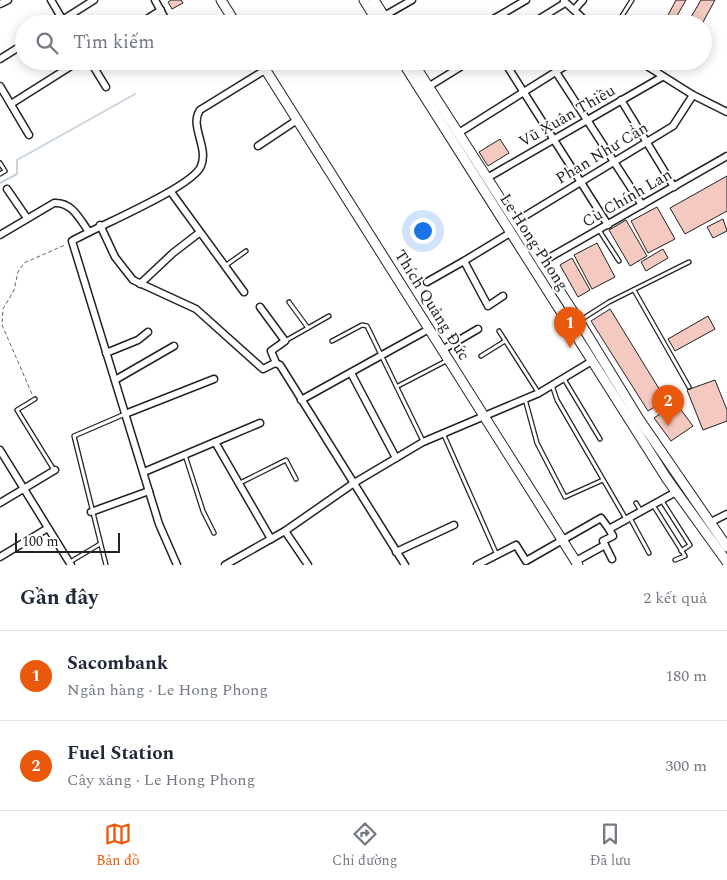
<!DOCTYPE html>
<html lang="vi">
<head>
<meta charset="utf-8">
<style>
  body { margin:0; font-family:Spectral,serif; background:#f2f2f3; color:#1f2937 }
  .scale { position:absolute; left:15px; bottom:12px; width:105px; box-sizing:border-box; padding-left:5px; border:2px solid #222; border-top:0; font-size:14px; line-height:18px; white-space:nowrap; color:#222; -webkit-text-stroke:4px #fff; paint-order:stroke }
  .you { position:absolute; left:422px; top:230px; width:18px; height:18px; margin:-12px; border:4px solid #fff; border-radius:50%; background:#1a73e8; box-shadow:0 0 0 8px #1a73e833 }
  .badge { display:grid; place-items:center; width:32px; height:32px; border-radius:50%; background:#ea580c; color:#fff; font-size:16px; font-weight:700 }
  .pin { position:absolute; translate:-50% -41px; filter:drop-shadow(0 1px 2px #0008) }
  .pin::after { content:''; position:absolute; top:26px; width:18px; height:15px; background:inherit; clip-path:polygon(0 0,100% 0,50% 100%) }
  .list { margin:0; padding:0; list-style:none }
  h2 { display:flex; justify-content:space-between; align-items:center; height:65px; margin:0; padding:0 20px; font-size:21px }
  h2 small { font-size:16px; font-weight:400; color:#747a83 }
  .list li { display:grid; grid-template-columns:32px 1fr auto; gap:15px; align-items:center; box-sizing:border-box; height:90px; padding:0 20px; border-top:1px solid #e0e1e3 }
  .list b { display:block; font-size:19px; white-space:nowrap }
  .list p { margin:0; font-size:16px; white-space:nowrap; color:#747a83 }
  .list em { font-size:16px; font-style:normal; color:#747a83 }
  .icon { flex:none; width:28px; height:28px; fill:none; stroke:currentColor; stroke-width:2; stroke-linecap:round; stroke-linejoin:round }
  .map { position:relative; flex:none; width:727px; height:565px; overflow:hidden }
  .search { position:absolute; background:#fff; box-shadow:0 2px 12px #0003; left:15px; right:15px; top:15px; height:55px; display:flex; align-items:center; gap:12px; box-sizing:border-box; padding:0 18px; border-radius:28px; color:#747a83; font-size:19px }
  .sheet { height:245px; background:#fff }
  nav { display:flex; justify-content:space-around; align-items:center; box-sizing:border-box; height:70px; border-top:1px solid #e0e1e3; background:#fff; font-size:14px; color:#747a83 }
  nav a { display:grid; justify-items:center; gap:2px }
  nav .on { color:#ea580c }
  .map>svg:first-child { display:block }
</style>
</head>
<body>
<div class="map">
<svg width="727" height="565" viewBox="0 0 727 565">
  <rect width="100%" height="100%" fill="#fff"/>
  <g fill="none" stroke-linecap="round" stroke-linejoin="round">
    <!-- stream -->
    <polyline stroke="#c7d3dd" stroke-width="2" points="0,183 17,174 17,160 135,94"/>
  </g>
  <!-- building -->
  <g fill="#f3c9c0" stroke="#222">
    <polygon points="171,0 181,0 183,3 172,9 168,2"/>
    <polygon points="676,0 686,0 674,21 667,17"/>
    <polygon points="701,0 715,0 702,24 687,24"/>
    <polygon points="500,139 509,153 488,166 479,152"/>
    <polygon points="727,176 727,211 685,234 670,208"/>
    <polygon points="657,207 675,239 648,253 631,221"/>
    <polygon points="723,219 727,231 713,238 707,227"/>
    <polygon points="626,220 647,256 630,266 609,230"/>
    <polygon points="597,243 615,277 592,289 574,255"/>
    <polygon points="663,249 668,258 646,271 641,262"/>
    <polygon points="572,258 590,290 578,297 560,265"/>
    <polygon points="610,309 666,400 648,411 591,321"/>
    <polygon points="708,316 715,329 675,351 668,339"/>
    <polygon points="715,380 727,410 727,421 703,430 687,390"/>
    <polygon points="676,403 693,426 671,441 654,418"/>
  </g>
  <g fill="none" stroke-linecap="round" stroke-linejoin="round">
    <!-- lane casing -->
    <g stroke="#222" stroke-width="5.5">
      <g id="lane">
        <polyline points="617,24 632,0"/>
        <polyline points="0,163 5,171 0,174"/>
        <polyline points="599,230 619,261"/>
        <polyline points="225,266 246,251"/>
        <polyline points="634,290 689,387"/>
        <polyline points="289,302 308,328"/>
        <polyline points="579,321 609,302 689,262"/>
        <polyline points="499,331 538,392"/>
        <polyline points="285,341 329,316"/>
        <polyline points="332,341 362,325 367,326 423,441"/>
        <polyline points="481,356 505,341"/>
        <polyline points="564,379 600,439"/>
        <polyline points="552,385 557,400 626,519"/>
        <polyline points="398,386 448,360"/>
        <polyline points="35,399 17,410 54,470"/>
        <polyline points="525,399 537,443 565,497 603,480"/>
        <polyline points="443,433 497,555"/>
        <polyline points="185,455 203,511 214,533"/>
        <polyline points="240,483 286,460 296,479"/>
        <polyline points="662,501 690,545 681,551"/>
        <polyline points="636,503 641,511"/>
        <polyline points="653,505 685,556 675,560"/>
        <polyline points="630,518 649,553"/>
        <polyline points="70,562 100,544"/>
        <polyline points="106,565 74,436 125,414"/>
      </g>
    </g>
    <!-- street casing -->
    <g stroke="#222" stroke-width="9">
      <g id="street">
        <polyline points="51,0 65,24"/>
        <polyline points="155,0 168,24"/>
        <polyline points="564,1 589,24"/>
        <polyline points="0,4 8,0"/>
        <polyline points="574,10 583,0"/>
        <polyline points="384,16 412,0"/>
        <polyline points="56,24 94,0"/>
        <polyline points="139,24 161,10"/>
        <polyline points="485,24 526,0"/>
        <polyline points="531,24 565,3"/>
        <polyline points="0,59 24,44"/>
        <polyline points="90,61 106,87"/>
        <polyline points="504,61 608,225"/>
        <polyline points="639,61 693,95 727,112"/>
        <polyline points="556,72 642,205"/>
        <polyline points="0,86 29,135"/>
        <polyline points="428,87 470,61"/>
        <polyline points="621,100 674,187"/>
        <polyline points="11,104 79,61"/>
        <polyline points="457,134 573,61"/>
        <polyline points="258,146 297,120"/>
        <polyline points="487,178 662,77"/>
        <polyline points="7,189 27,218"/>
        <polyline points="171,192 244,292"/>
        <polyline points="515,222 673,126 693,95"/>
        <polyline points="100,225 115,257 133,280 196,309 263,369 275,363 280,365 405,565"/>
        <path d="M0,235l54,-32c18,-1 25,15 35,29"/>
        <polyline points="540,263 727,156"/>
        <polyline points="427,282 464,261"/>
        <polyline points="140,284 173,253 199,233"/>
        <polyline points="503,296 488,306 464,261 510,233"/>
        <polyline points="260,307 285,341 271,351 276,363"/>
        <polyline points="442,350 478,329"/>
        <polyline points="106,353 138,340 148,332"/>
        <polyline points="351,373 396,458"/>
        <polyline points="115,380 174,346"/>
        <polyline points="301,400 429,329"/>
        <polyline points="125,414 214,379"/>
        <polyline points="215,442 260,423"/>
        <polyline points="0,450 71,565"/>
        <polyline points="144,472 215,442 271,539"/>
        <polyline points="0,503 55,470"/>
        <polyline points="91,512 149,491"/>
        <polyline points="709,523 727,514"/>
        <polyline points="285,531 308,565"/>
        <polyline points="605,545 612,559"/>
        <polyline points="396,552 454,525"/>
        <polyline points="0,557 48,528"/>
        <polyline points="576,561 605,545 603,541 613,536 609,529 676,492"/>
        <path d="M177,565l-18,-41 -87,-283c26,-15 121,-54 129,-75 8,-19 -12,-40 -1,-56l65,-40"/>
        <polyline points="225,565 285,531 354,483 423,442 539,393 592,361"/>
        <polyline points="477,565 516,545 526,561 601,518 609,529"/>
      </g>
    </g>
    <!-- secondary casing -->
    <g stroke="#222" stroke-width="11">
      <g id="secondary">
        <polyline points="221,0 236,24"/>
        <polyline points="364,0 379,24"/>
        <polyline points="374,0 389,24"/>
        <polyline points="260,61 578,565"/>
        <polyline points="402,61 667,479 727,562"/>
        <polyline points="412,61 579,321 639,419 727,547"/>
      </g>
    </g>
    <!-- path -->
    <polyline stroke="#646464" stroke-width="1" stroke-dasharray="4 2.5" stroke-linecap="butt" points="32,394 2,325 3,309 14,290 18,272 24,263 65,245"/>
    <!-- lane -->
    <use href="#lane" stroke="#fff" stroke-width="3"/>
    <!-- street -->
    <use href="#street" stroke="#fff" stroke-width="6"/>
    <!-- secondary -->
    <use href="#secondary" stroke="#fff" stroke-width="9"/>
  </g>
  <g text-anchor="middle" dominant-baseline="central" stroke-width="4" stroke-linejoin="round" paint-order="stroke">
    <!-- street labels -->
    <g font-size="16" fill="#222" stroke="#fff">
      <text transform="translate(567 116) rotate(-30)">Vũ Xuân Thiều</text>
      <text transform="translate(602 153) rotate(-31)">Phan Như Cẩn</text>
      <text transform="translate(627 198) rotate(-30)">Cù Chính Lan</text>
      <text transform="translate(534 242) rotate(57)">Le Hong Phong</text>
      <text transform="translate(432 305) rotate(58)">Thích Quảng Đức</text>
    </g>
  </g>
</svg>
<div class="scale">100 m</div>
<div class="you"></div>
<div class="pin badge" style="left:570px;top:348px">1</div>
<div class="pin badge" style="left:668px;top:426px">2</div>
<div class="search"><svg class="icon" aria-label="search" viewBox="0 0 24 24"><circle cx="10" cy="10" r="6"/><path d="M15 15l6 6"/></svg>Tìm kiếm</div>
</div>
<section class="sheet">
<h2>Gần đây<small>2 kết quả</small></h2>
<ul class="list">
<li><span class="badge">1</span><div><b>Sacombank</b><p>Ngân hàng · Le Hong Phong</p></div><em>180 m</em></li>
<li><span class="badge">2</span><div><b>Fuel Station</b><p>Cây xăng · Le Hong Phong</p></div><em>300 m</em></li>
</ul>
</section>
<nav>
<a class="on"><svg class="icon" aria-label="map" viewBox="0 0 24 24"><path d="M3 6l6-2 6 2 6-2v14l-6 2-6-2-6 2zM9 4v14M15 6v14"/></svg>Bản đồ</a>
<a><svg class="icon" aria-label="directions" viewBox="0 0 24 24"><path d="M12 3l9 9-9 9-9-9zM9 14v-3h6M13 9l2 2-2 2"/></svg>Chỉ đường</a>
<a><svg class="icon" aria-label="saved" viewBox="0 0 24 24"><path d="M7 4h10v16l-5-4-5 4z"/></svg>Đã lưu</a>
</nav>
</body>
</html>
